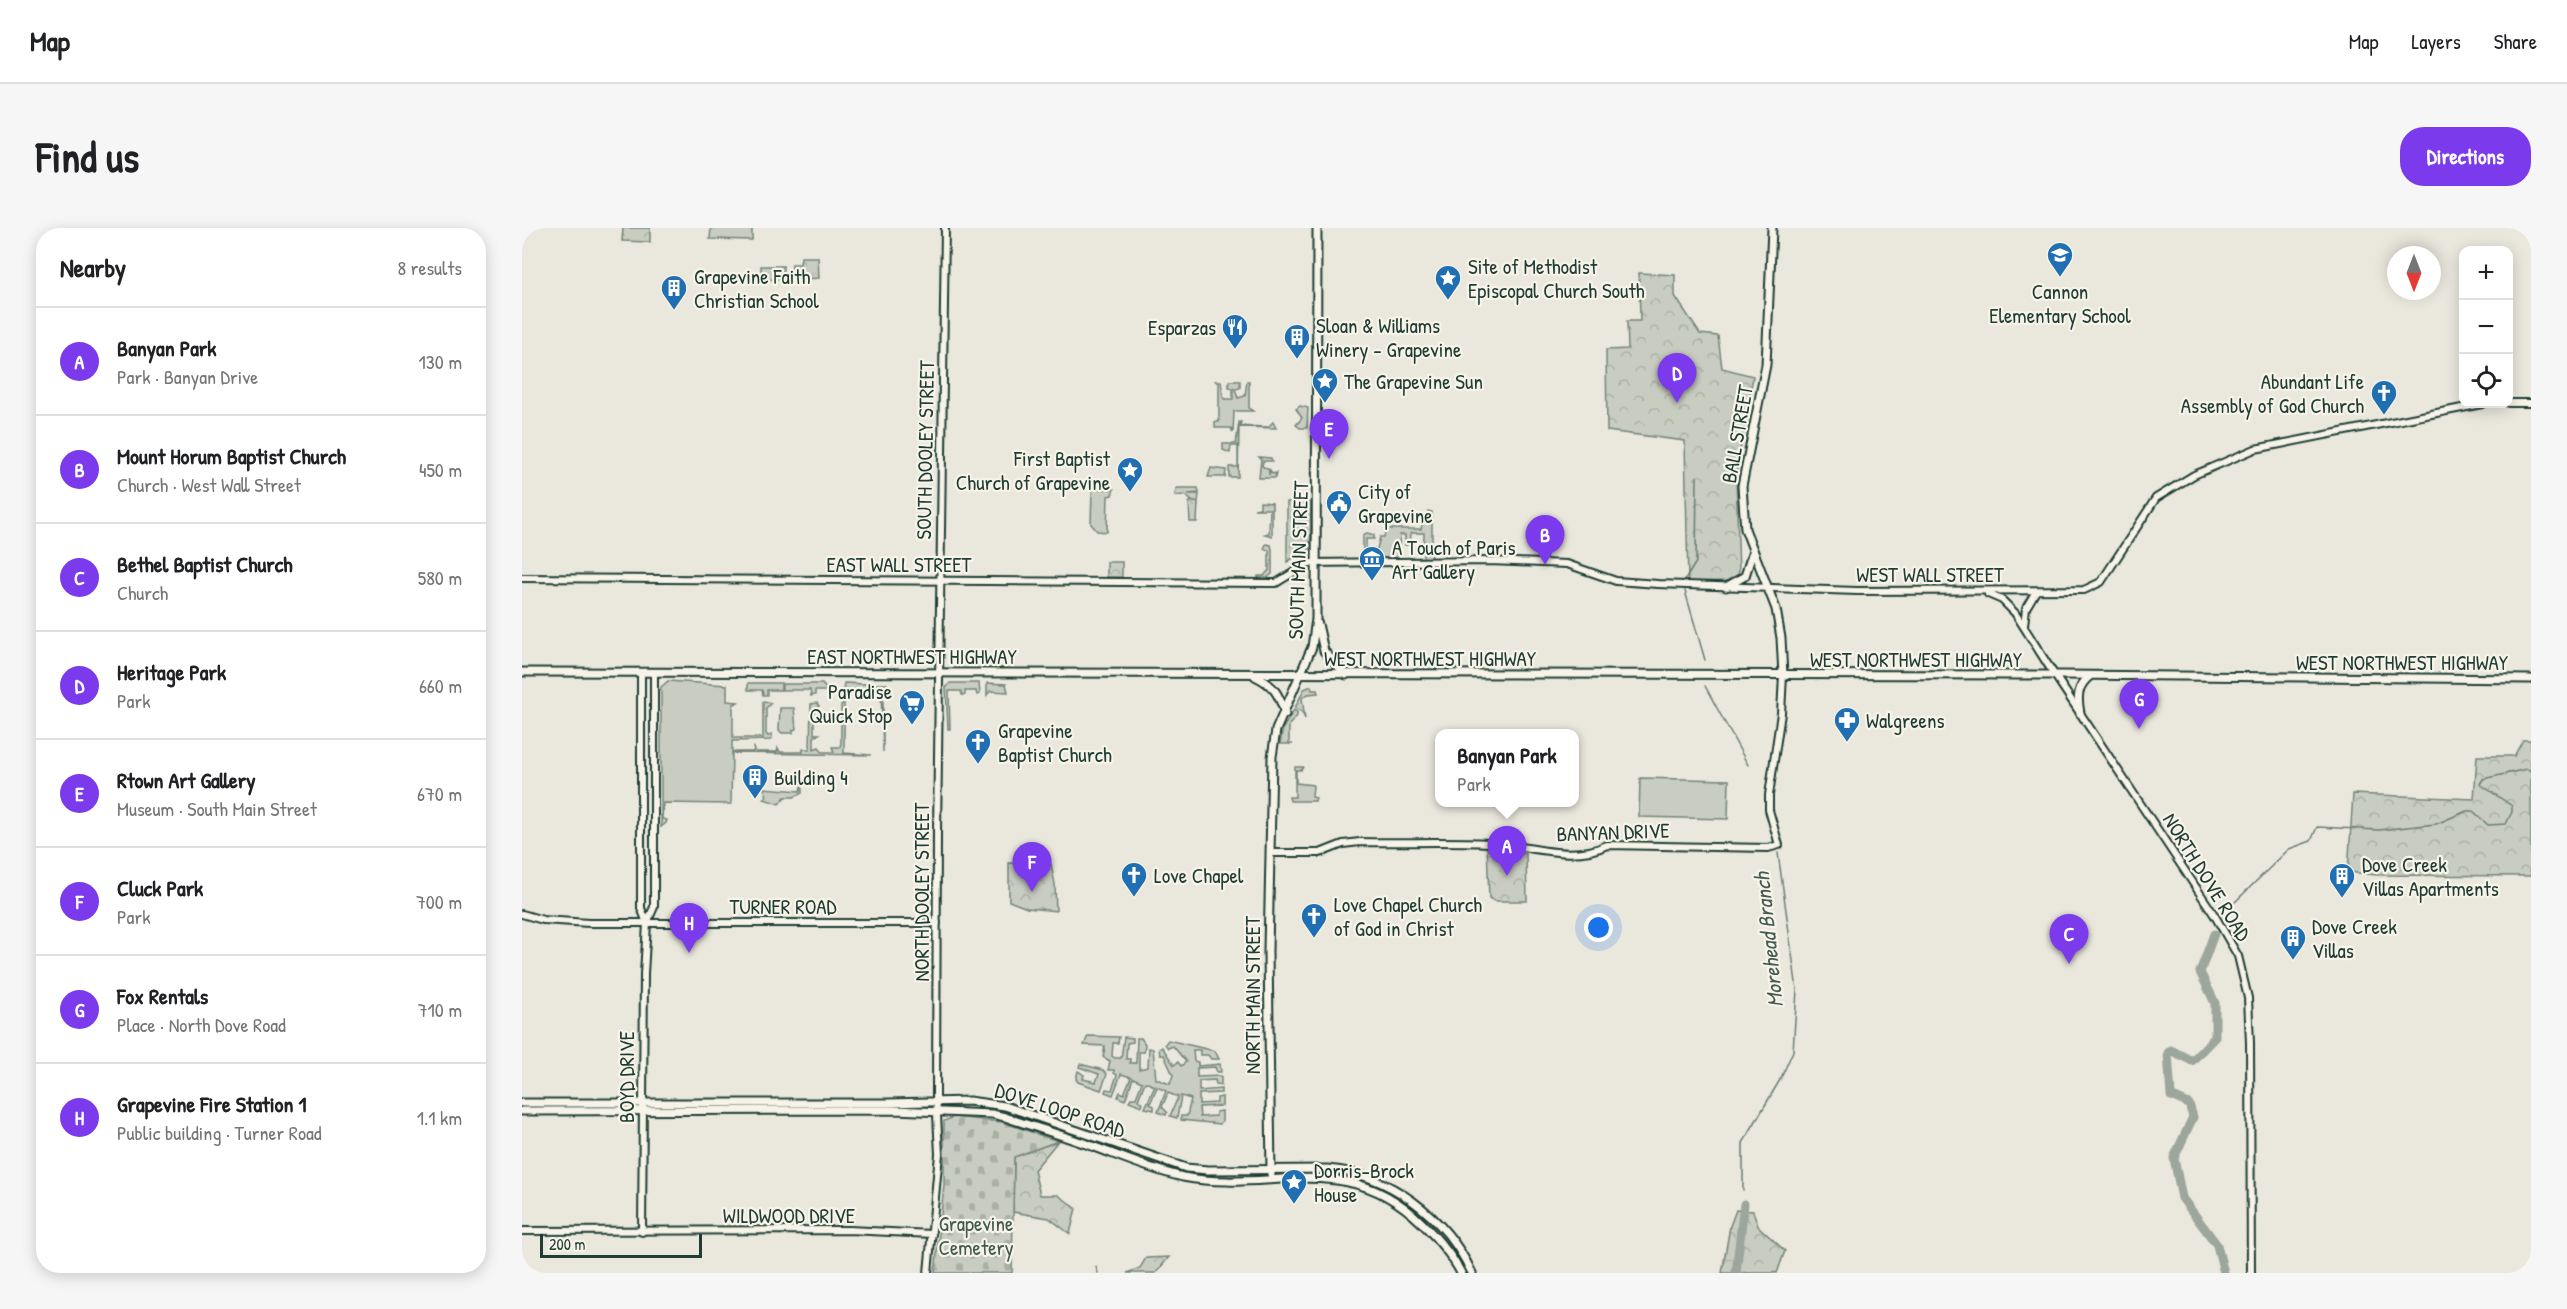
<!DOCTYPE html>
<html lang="en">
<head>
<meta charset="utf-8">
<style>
  body { margin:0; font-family:"Patrick Hand",sans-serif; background:#f6f6f6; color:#202124 }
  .controls { position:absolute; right:18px; top:18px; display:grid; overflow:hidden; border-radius:12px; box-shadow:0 3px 15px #0003 }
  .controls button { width:54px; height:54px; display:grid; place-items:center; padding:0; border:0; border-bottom:2px solid #e0e0e0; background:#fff; color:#202124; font:30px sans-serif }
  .compass { position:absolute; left:1865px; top:18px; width:54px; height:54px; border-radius:50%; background:#fff; box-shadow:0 3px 15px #0003; rotate:180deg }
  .scale { position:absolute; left:18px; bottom:15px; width:162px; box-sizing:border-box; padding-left:6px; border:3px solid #1f3d34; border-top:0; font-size:16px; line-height:21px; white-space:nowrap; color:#1f3d34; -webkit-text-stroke:4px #f7f3e8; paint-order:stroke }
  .you { position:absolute; left:1077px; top:700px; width:21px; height:21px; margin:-15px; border:4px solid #fff; border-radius:50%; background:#1a73e8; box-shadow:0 0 0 9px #1a73e833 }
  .badge { display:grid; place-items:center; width:39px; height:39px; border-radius:50%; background:#7c3aed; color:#fff; font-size:20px; font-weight:700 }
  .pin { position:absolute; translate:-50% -50px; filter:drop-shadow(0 2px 3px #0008) }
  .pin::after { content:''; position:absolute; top:32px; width:21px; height:18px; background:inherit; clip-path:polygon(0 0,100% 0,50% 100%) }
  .popup { position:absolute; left:913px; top:501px; width:144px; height:78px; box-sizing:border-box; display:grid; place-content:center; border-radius:12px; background:#fff; filter:drop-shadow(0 2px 4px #0005); font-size:20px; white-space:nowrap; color:#757577 }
  .popup b { font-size:22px; color:#202124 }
  .popup::after { content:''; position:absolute; left:50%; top:100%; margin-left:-12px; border:12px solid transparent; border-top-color:#fff }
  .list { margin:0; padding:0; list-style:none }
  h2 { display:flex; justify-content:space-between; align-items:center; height:78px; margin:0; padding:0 24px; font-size:26px }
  h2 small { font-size:20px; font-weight:400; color:#757577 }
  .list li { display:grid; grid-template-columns:39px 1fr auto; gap:18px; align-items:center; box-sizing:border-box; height:108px; padding:0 24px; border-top:2px solid #e0e0e0 }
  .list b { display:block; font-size:22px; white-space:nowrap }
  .list p { margin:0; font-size:20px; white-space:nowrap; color:#757577 }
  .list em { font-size:20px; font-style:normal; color:#757577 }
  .icon { flex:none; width:33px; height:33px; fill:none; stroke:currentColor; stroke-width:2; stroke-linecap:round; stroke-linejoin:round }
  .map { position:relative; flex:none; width:2009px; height:1045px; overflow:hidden; border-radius:24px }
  header { display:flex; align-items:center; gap:36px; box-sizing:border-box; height:84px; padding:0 30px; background:#fff; border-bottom:2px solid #e0e0e0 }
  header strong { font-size:28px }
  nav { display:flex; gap:33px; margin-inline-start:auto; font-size:21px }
  .intro { display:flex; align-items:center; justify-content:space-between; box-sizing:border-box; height:144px; padding:0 36px }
  h1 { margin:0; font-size:42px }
  .button { padding:15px 27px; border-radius:24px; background:#7c3aed; color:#fff; font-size:21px; font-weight:700 }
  main { display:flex; gap:36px; padding:0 36px }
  aside { flex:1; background:#fff; border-radius:24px; box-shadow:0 3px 15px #0003 }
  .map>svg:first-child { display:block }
</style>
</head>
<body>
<header>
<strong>Map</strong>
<nav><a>Map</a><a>Layers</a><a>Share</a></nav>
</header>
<div class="intro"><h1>Find us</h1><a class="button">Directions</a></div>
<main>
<aside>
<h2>Nearby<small>8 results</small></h2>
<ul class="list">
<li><span class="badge">A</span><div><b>Banyan Park</b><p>Park · Banyan Drive</p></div><em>130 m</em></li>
<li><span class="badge">B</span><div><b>Mount Horum Baptist Church</b><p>Church · West Wall Street</p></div><em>450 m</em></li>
<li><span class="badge">C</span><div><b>Bethel Baptist Church</b><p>Church</p></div><em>580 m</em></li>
<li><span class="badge">D</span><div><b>Heritage Park</b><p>Park</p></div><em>660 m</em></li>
<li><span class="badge">E</span><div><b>Rtown Art Gallery</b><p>Museum · South Main Street</p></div><em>670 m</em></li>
<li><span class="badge">F</span><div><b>Cluck Park</b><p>Park</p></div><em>700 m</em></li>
<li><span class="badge">G</span><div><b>Fox Rentals</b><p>Place · North Dove Road</p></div><em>710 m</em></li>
<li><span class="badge">H</span><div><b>Grapevine Fire Station 1</b><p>Public building · Turner Road</p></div><em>1.1 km</em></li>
</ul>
</aside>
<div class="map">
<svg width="2009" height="1045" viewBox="0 0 2009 1045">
  <defs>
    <pattern id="forest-crowns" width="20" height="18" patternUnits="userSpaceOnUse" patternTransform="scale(1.5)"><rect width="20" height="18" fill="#c8ccc1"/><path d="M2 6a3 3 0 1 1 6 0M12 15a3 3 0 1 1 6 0" fill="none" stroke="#abb0a6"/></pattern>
    <pattern id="cemetery-stones" width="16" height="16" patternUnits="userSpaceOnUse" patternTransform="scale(1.5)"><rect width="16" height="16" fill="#c8ccc1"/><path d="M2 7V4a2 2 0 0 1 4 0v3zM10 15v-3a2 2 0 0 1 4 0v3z" fill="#abb0a6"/></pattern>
  </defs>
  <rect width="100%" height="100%" fill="#eae8dd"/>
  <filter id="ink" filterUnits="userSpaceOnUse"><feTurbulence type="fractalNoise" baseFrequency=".0167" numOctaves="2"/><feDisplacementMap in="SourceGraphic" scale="12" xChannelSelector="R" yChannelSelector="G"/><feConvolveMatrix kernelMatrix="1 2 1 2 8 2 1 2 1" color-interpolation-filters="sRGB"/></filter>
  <g filter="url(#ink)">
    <!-- grass -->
    <g fill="#c8ccc1" stroke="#74847a" stroke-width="1.5">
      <polygon points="189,0 230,0 230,12 188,11"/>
      <polygon points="239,38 261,38 261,51 239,52"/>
      <polygon points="694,153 699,153 702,171 711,171 711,160 707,159 707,153 718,153 718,160 713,161 716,170 723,168 725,153 727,153 727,180 731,183 712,183 711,205 709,200 693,200 693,194 697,194 697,155"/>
      <polygon points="778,178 786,180 785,200 778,200 774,197 780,190 774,181"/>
      <polygon points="717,194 719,194 718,198 746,199 751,194 754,200 717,199 716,249 707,249 707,239 716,239 716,218 709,218 708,225 701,222 701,216 714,216"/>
      <polygon points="737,229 749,230 750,233 741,233 740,238 747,242 747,247 748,242 750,246 754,245 753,250 737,250 739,231"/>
      <polygon points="689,240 704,242 703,249 686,249"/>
      <polygon points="656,260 676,260 677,265 666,266 677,266 676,274 671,274 663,267 653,268 654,261"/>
      <polygon points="570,261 592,261 590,267 586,268 585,304 575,303 569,296"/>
      <polygon points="738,274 750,275 750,308 743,306 747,305 748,281 732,281 738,280"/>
      <polygon points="906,283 910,284 910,326 908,330 901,331 902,305 889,305 888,317 883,317 883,307 878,307 876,331 852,331 852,321 855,321 858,309 862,309 864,301 899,301 900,297 906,290"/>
      <polygon points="845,305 852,307 852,311 844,311 844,322 851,322 851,331 845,331 841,327 841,307"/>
      <polygon points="744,316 749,317 750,321 750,346 745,350 736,350 736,348 742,348 747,342 747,322 742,321"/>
      <polygon points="146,453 205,457 205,473 216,474 211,477 211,510 241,510 241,474 249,475 244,480 244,506 246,508 250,506 249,512 210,513 210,524 231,524 232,520 234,524 255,524 256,520 258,524 281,524 281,521 288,521 289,476 295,475 297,478 292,482 292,506 297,506 292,509 292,521 297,519 300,524 312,524 310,519 318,519 319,514 319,477 322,475 322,525 349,527 210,525 209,576 141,575 140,591 145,592 144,595 139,599 139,459"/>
      <polygon points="226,455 259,455 259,462 245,462 245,467 241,467 240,462 226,462"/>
      <polygon points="322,455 344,456 344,462 321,462"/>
      <polygon points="428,455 457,455 458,466 455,467 454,463 443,463 443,467 440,467 439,463 427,463 428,501 426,501 424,460"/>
      <polygon points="465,455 484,456 486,464 468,463 465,467"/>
      <polygon points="260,456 300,456 306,463 306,468 304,463 293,463 293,467 289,468 288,462 260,462"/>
      <polygon points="346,456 365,456 361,465 361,524 359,463 346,462"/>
      <polygon points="789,458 790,462 795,462 796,465 786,466 780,470 783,491 780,484 773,480 782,461"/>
      <polygon points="258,480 272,480 274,501 271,502 271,505 260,505 257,502"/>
      <polygon points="772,482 775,484 775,488 767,497 767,516 771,516 758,516 761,500"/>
      <polygon points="773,539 781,539 779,542 774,542 774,555 791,557 790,569 794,570 793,573 768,573 767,569 773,569"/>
      <polygon points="1118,550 1207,552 1206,591 1117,589"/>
      <polygon points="280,555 280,565 272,569 263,569 257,576 242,571 245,568 242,560 278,563"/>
      <polygon points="566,808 597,809 596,815 591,815 590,828 593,830 599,830 602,809 611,810 611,814 605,815 604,831 608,831 608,835 614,835 615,810 619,810 623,816 622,824 617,824 617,841 626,839 627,820 631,821 634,851 648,856 651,847 642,827 638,827 637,821 640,819 652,837 656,834 659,838 664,834 651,818 646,820 643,816 646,812 693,823 697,831 689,831 686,827 678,827 678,822 671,822 672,833 676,834 676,838 698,836 699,844 695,844 693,839 675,840 675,849 699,848 699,857 694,856 693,852 677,853 677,863 699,861 699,865 677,866 677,876 695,875 695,870 700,869 700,878 677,879 678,889 694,888 694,884 700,883 700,893 698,896 659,892 659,888 665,888 669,871 659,868 655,890 648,888 656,869 646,865 640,879 645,884 644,887 636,884 644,863 635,859 628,876 632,878 632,882 623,880 633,858 623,854 616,872 621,875 620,878 607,873 609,870 614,870 620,854 611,850 603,872 596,869 598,864 602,866 609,849 599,846 591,867 583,864 584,861 590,862 595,847 592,845 592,842 586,842 588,833 581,829 583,818 562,817"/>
      <polygon points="558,836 581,842 585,846 579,862 556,854 554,851 556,843 562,847 561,851 574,854 577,846 557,839"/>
    </g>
    <!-- forest -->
    <g fill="url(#forest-crowns)" stroke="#74847a" stroke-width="1.5">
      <polygon points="101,0 128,0 128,14 100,13"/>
      <polygon points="279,29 296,29 297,50 269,52 270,36 278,36"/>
      <polygon points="1117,45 1153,47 1153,68 1178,106 1196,108 1200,140 1231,148 1214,246 1217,347 1212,353 1166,354 1163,213 1085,203 1084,122 1106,121 1105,93 1118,93"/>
      <polygon points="669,273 676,275 675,294 668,294 667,275"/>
      <path d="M765,274h23c0,17 4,44 -5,55l-1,-6 -17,11z"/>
      <rect x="585" y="334" width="15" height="15"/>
      <polygon points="2001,512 2009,512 2009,648 1855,647 1826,644 1831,566 1952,571 1955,528 1992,528"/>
      <polygon points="965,618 1004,626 1005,673 972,673 967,670"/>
      <polygon points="487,635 529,636 533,656 534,683 505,680 487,673"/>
      <polygon points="536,913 512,942 518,967 536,967 554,980 548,1006 527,990 491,984 492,929"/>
      <polygon points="1214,982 1231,983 1236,998 1263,1023 1255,1045 1200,1045 1208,998"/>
      <polygon points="647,1029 634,1045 605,1045 618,1040 624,1030"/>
    </g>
    <!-- cemetery -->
    <polygon fill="url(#cemetery-stones)" stroke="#74847a" stroke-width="1.5" points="432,889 480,894 536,913 492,929 490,1045 413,1045 422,957 422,893"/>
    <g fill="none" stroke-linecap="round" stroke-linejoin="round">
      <!-- stream -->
      <g stroke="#6a7c72" stroke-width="1.5">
        <polyline points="1163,352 1174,334 1175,249"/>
        <polyline points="1163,363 1183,432"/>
        <polyline points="1183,458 1226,537"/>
        <polyline points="1706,687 1712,675 1767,621 1789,613 1795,599 1857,602 1914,596 1945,583 1951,583 1966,597 1984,596 1990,584 1990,578 1958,556 1961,551 2005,541 2009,543"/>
        <polyline points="1221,962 1221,915 1259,850 1271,823 1275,762 1256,625"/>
        <polyline points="574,1039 576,1045"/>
      </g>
      <!-- river -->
      <g stroke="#9ca69c" stroke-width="9">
        <polyline points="1692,706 1678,744 1693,775 1693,809 1670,833 1649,822 1646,825 1649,868 1667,876 1671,889 1652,930 1660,970 1695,1017 1702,1045"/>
        <polyline points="1214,1045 1222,976"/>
      </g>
      <!-- tertiary casing -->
      <g stroke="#1f3d34" stroke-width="10">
        <g id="tertiary">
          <polyline points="1986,175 2009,175"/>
          <polyline points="0,350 749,355 754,355 787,335 968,333 1045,336 1094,353 1136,356 1335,363 1562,362 1579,354 1634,270 1672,247 1733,221 1960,176"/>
          <polyline points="1466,366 1480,372 1493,385 1526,437 1693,688 1716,728 1726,770 1728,815 1729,1045"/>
          <polyline points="1502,397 1504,380 1514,363"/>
          <polyline points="119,444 119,680 125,695"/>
          <path d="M748,625h50l23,-9 17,-2c43,1 86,-1 129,1 36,1 83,20 118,2l161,3 11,-3 -10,-35v-15l12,-82 2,-38"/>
          <polyline points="0,686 21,692 67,695 415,695"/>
          <polyline points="0,1003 327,1002 410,1006"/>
          <polyline points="120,1004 122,746 125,695 132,679 132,444"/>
          <polyline points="406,1045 417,926 414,867 415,604 423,0"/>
        </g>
      </g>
      <!-- secondary casing -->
      <g stroke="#1f3d34" stroke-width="11">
        <g id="secondary">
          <polyline points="1250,0 1244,137 1220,258 1223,301 1254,381 1259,410 1261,447"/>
          <polyline points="1204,359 1223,348 1230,326"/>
          <polyline points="796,396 802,423 824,447"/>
          <polyline points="0,444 1541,447 2009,451"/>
          <path d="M733,448c19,9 24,18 30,38"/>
          <path d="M1558,485c-3,-16 -3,-27 10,-37"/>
          <path d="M0,875h366l81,-2 36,5 181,62 22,2 119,-1c62,4 119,48 145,104"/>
          <path d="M0,883l372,-1 98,4 13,3c29,10 59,19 87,29 30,11 60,24 91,31 88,17 163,-29 239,46 15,15 29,31 39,50"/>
          <polyline points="749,946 746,723 750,529 754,502 790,419 794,391 795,0"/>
        </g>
      </g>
      <!-- tertiary -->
      <use href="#tertiary" stroke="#f7f3e8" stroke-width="6"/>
      <!-- secondary -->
      <use href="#secondary" stroke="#f7f3e8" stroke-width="7"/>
    </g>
  </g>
  <!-- icons -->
  <defs>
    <g id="school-pin" transform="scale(1.35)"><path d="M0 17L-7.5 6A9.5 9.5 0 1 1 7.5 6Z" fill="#1f6fb2" stroke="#f7f3e8"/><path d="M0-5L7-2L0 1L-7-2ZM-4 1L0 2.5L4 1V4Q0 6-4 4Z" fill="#fff"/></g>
    <g id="sight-pin" transform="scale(1.35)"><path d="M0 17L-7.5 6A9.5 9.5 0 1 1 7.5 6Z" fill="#1f6fb2" stroke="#f7f3e8"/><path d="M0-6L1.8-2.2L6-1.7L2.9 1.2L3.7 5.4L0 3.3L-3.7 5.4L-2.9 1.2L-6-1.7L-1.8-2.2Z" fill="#fff"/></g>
    <g id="building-pin" transform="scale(1.35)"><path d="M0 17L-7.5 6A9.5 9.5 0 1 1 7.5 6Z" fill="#1f6fb2" stroke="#f7f3e8"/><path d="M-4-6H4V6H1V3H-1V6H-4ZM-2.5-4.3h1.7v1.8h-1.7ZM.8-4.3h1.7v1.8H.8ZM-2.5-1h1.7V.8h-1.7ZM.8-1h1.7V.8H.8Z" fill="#fff"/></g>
    <g id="restaurant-pin" transform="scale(1.35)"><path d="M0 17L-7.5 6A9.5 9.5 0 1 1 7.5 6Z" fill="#1f6fb2" stroke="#f7f3e8"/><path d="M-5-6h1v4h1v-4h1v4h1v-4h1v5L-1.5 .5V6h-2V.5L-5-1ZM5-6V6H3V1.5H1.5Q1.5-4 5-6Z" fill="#fff"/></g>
    <g id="church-pin" transform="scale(1.35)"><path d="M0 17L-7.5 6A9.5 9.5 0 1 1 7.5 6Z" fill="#1f6fb2" stroke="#f7f3e8"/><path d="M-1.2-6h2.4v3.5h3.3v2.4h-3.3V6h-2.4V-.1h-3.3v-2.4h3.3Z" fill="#fff"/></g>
    <g id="civic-pin" transform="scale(1.35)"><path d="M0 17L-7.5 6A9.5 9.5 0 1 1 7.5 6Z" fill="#1f6fb2" stroke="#f7f3e8"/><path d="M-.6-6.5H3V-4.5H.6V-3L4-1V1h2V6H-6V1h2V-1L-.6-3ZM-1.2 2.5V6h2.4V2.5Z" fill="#fff"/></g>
    <g id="museum-pin" transform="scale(1.35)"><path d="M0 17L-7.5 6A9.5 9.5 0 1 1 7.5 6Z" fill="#1f6fb2" stroke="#f7f3e8"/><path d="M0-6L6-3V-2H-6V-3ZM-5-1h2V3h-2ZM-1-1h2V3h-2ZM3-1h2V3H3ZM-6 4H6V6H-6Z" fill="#fff"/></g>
    <g id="supermarket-pin" transform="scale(1.35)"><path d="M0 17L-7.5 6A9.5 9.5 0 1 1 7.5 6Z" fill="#1f6fb2" stroke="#f7f3e8"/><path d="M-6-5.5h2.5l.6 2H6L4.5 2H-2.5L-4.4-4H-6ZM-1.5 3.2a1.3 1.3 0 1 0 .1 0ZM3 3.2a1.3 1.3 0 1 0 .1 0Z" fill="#fff"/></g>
    <g id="pharmacy-pin" transform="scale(1.35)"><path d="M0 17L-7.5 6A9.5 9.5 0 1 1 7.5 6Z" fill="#1f6fb2" stroke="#f7f3e8"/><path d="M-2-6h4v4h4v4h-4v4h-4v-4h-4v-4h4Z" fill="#fff"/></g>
  </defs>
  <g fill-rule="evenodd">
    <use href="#school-pin" x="1538" y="27"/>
    <use href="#sight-pin" x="926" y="50"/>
    <use href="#building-pin" x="152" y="60"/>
    <use href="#restaurant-pin" x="713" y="99"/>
    <use href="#building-pin" x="775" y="109"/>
    <use href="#sight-pin" x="803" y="153"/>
    <use href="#church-pin" x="1862" y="165"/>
    <use href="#sight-pin" x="608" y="242"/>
    <use href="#civic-pin" x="817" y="275"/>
    <use href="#museum-pin" x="850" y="331"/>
    <use href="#supermarket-pin" x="390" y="475"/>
    <use href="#pharmacy-pin" x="1325" y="492"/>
    <use href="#church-pin" x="456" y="514"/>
    <use href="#building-pin" x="233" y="549"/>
    <use href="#church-pin" x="612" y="647"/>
    <use href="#building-pin" x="1820" y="648"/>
    <use href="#church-pin" x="792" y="688"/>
    <use href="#building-pin" x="1771" y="710"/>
    <use href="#sight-pin" x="772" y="954"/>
  </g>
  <g text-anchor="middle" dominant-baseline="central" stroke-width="4.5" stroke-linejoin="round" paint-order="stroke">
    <!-- poi labels -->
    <g font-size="21" fill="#1f3d34" stroke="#f7f3e8" text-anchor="start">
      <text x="946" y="38">Site of Methodist<tspan x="946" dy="24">Episcopal Church South</tspan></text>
      <text x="172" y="48">Grapevine Faith<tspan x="172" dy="24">Christian School</tspan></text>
      <text x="1538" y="63" text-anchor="middle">Cannon<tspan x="1538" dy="24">Elementary School</tspan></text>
      <text x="794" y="97">Sloan &amp; Williams<tspan x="794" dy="24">Winery - Grapevine</tspan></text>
      <text x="694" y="99" text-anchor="end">Esparzas</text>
      <text x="822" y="153">The Grapevine Sun</text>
      <text x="1842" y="153" text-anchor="end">Abundant Life<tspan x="1842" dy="24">Assembly of God Church</tspan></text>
      <text x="588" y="230" text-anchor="end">First Baptist<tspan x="588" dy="24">Church of Grapevine</tspan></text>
      <text x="836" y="263">City of<tspan x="836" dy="24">Grapevine</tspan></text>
      <text x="870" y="319">A Touch of Paris<tspan x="870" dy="24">Art Gallery</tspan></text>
      <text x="370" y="463" text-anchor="end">Paradise<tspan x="370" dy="24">Quick Stop</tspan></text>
      <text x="1344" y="492">Walgreens</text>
      <text x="476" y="502">Grapevine<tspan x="476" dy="24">Baptist Church</tspan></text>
      <text x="252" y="549">Building 4</text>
      <text x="1840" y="636">Dove Creek<tspan x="1840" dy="24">Villas Apartments</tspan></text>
      <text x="632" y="647">Love Chapel</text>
      <text x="812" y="676">Love Chapel Church<tspan x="812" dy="24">of God in Christ</tspan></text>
      <text x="1790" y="698">Dove Creek<tspan x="1790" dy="24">Villas</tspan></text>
      <text x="792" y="942">Dorris-Brock<tspan x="792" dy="24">House</tspan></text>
    </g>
    <!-- street labels -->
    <g font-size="21" fill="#1f3d34" stroke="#f7f3e8">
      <text transform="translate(1215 206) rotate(-80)">BALL STREET</text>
      <text transform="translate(403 222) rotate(-89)">SOUTH DOOLEY STREET</text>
      <text transform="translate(776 332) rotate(-88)">SOUTH MAIN STREET</text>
      <text x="377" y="336">EAST WALL STREET</text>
      <text x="1408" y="346">WEST WALL STREET</text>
      <text x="390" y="428">EAST NORTHWEST HIGHWAY</text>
      <text x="908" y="430">WEST NORTHWEST HIGHWAY</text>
      <text x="1394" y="431">WEST NORTHWEST HIGHWAY</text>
      <text x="1880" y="434">WEST NORTHWEST HIGHWAY</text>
      <text transform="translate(1091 604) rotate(-2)">BANYAN DRIVE</text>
      <text transform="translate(1685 649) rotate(58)">NORTH DOVE ROAD</text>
      <text transform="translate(399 664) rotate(-90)">NORTH DOOLEY STREET</text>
      <text x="261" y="678">TURNER ROAD</text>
      <text transform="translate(730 767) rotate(-90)">NORTH MAIN STREET</text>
      <text transform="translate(104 849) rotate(-90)">BOYD DRIVE</text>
      <text transform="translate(538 882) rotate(18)">DOVE LOOP ROAD</text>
      <text x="267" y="987">WILDWOOD DRIVE</text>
    </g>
    <!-- park labels -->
    <g font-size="21" fill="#415a50" stroke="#f7f3e8">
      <text x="454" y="995">Grapevine<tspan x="454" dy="24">Cemetery</tspan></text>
    </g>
    <!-- water labels -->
    <g font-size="22" font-style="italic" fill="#445c53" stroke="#f7f3e8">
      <text transform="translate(1246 712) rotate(-96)">Morehead Branch</text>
    </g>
  </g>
</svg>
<div class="controls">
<button>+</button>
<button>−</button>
<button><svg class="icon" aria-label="locate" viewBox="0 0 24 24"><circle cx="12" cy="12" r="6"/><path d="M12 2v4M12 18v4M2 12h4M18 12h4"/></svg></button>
</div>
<svg class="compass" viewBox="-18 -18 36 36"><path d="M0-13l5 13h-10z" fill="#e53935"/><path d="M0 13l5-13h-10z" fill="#757577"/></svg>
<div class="scale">200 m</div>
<div class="you"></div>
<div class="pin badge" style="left:985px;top:648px">A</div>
<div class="popup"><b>Banyan Park</b>Park</div>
<div class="pin badge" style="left:1023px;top:337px">B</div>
<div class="pin badge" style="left:1547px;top:736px">C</div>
<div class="pin badge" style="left:1155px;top:175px">D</div>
<div class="pin badge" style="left:807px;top:231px">E</div>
<div class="pin badge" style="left:510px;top:664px">F</div>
<div class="pin badge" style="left:1617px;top:501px">G</div>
<div class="pin badge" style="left:167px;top:725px">H</div>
</div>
</main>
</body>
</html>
